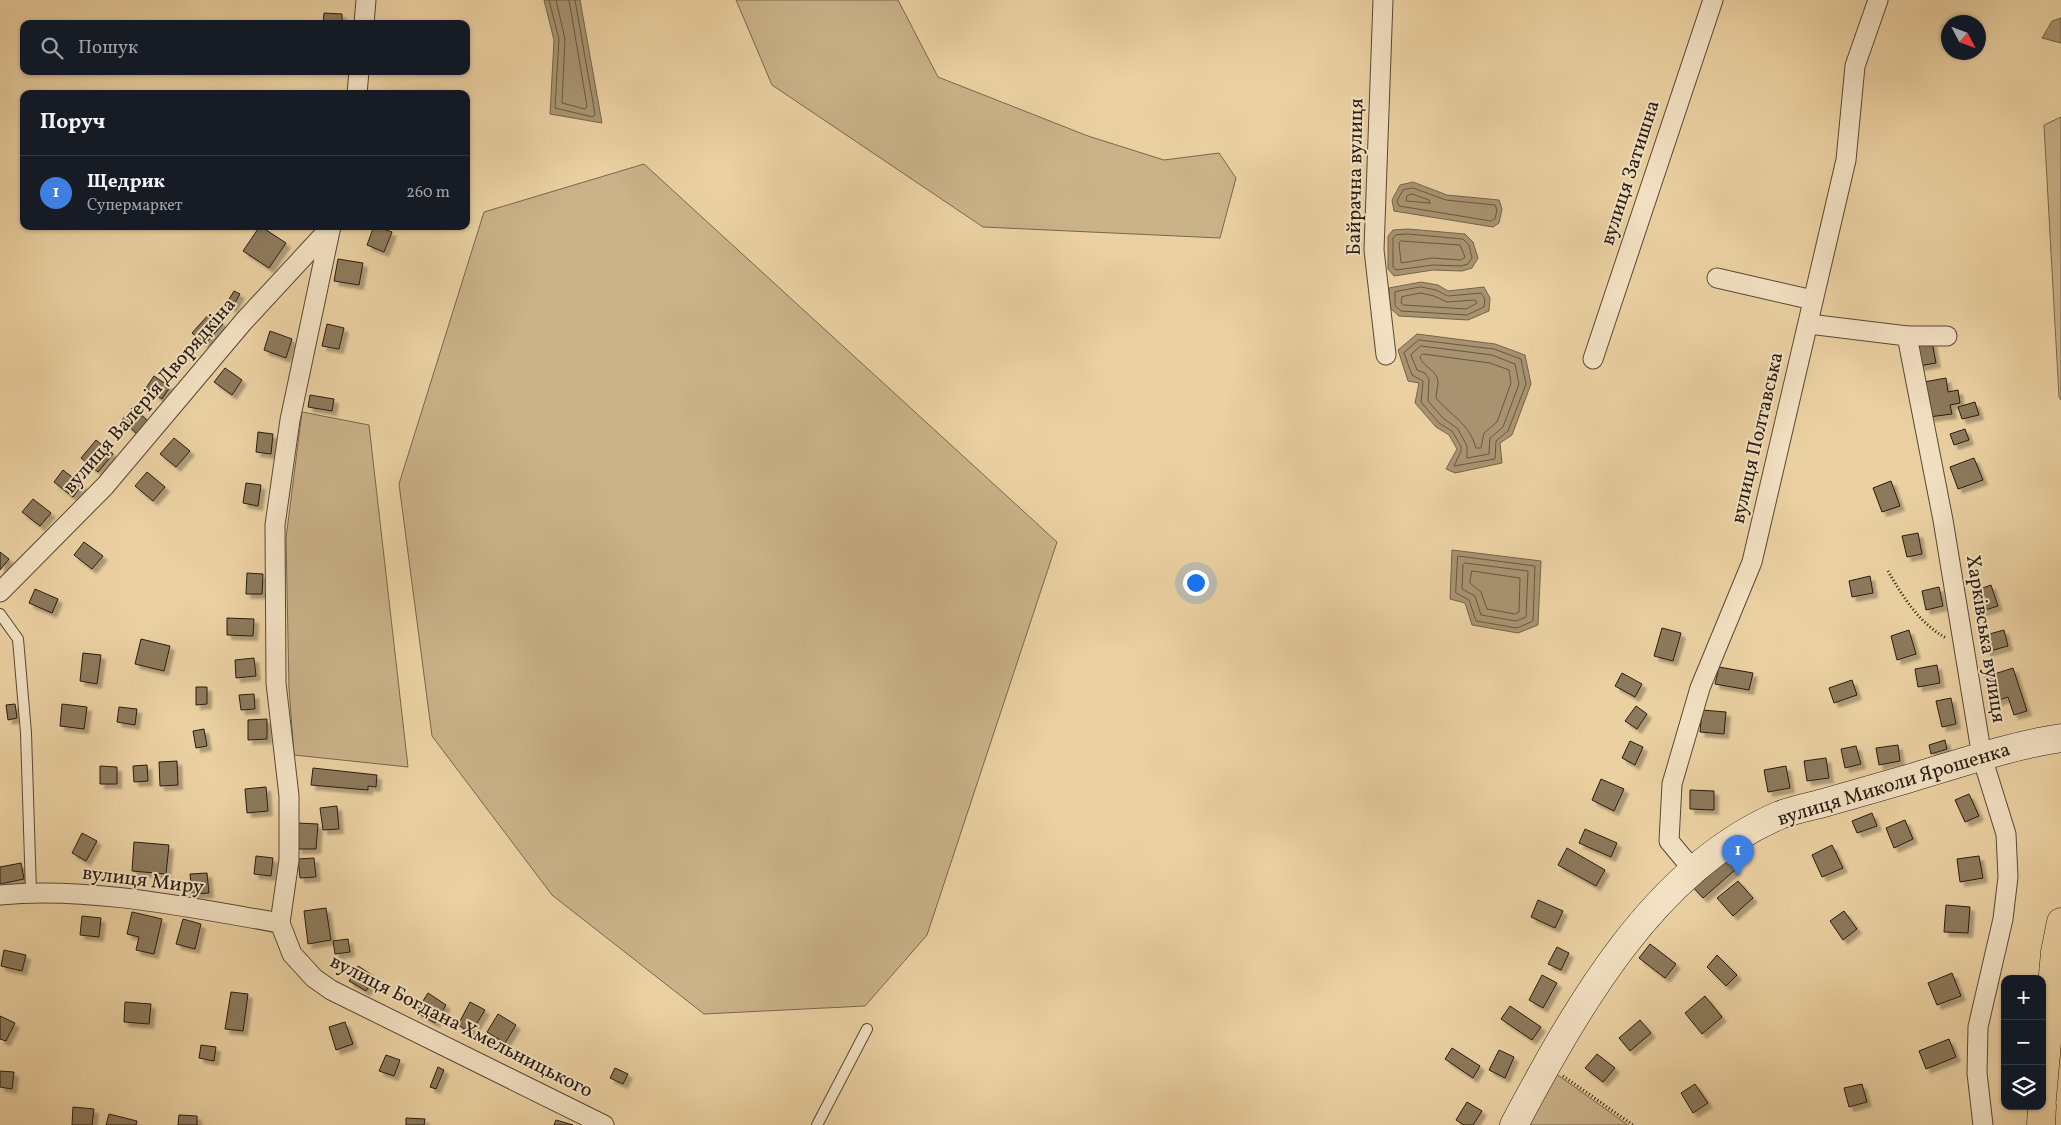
<!DOCTYPE html>
<html lang="uk">
<head>
<meta charset="utf-8">
<style>
  body { margin:0; font-family:Vollkorn,serif; background:#242831; color:#f1f3f6 }
  .controls { position:absolute; right:15px; bottom:15px; display:grid; overflow:hidden; border-radius:10px; box-shadow:0 1px 4px #0004 }
  .controls button { width:45px; height:45px; display:grid; place-items:center; padding:0; border:0; border-bottom:1px solid #363941; background:#171b24; color:#f1f3f6; font:25px sans-serif }
  .compass { position:absolute; left:1941px; top:15px; width:45px; height:45px; border-radius:50%; background:#171b24; box-shadow:0 1px 4px #0004; rotate:131deg }
  .you { position:absolute; left:1195px; top:582px; width:18px; height:18px; margin:-12px; border:4px solid #fff; border-radius:50%; background:#1a73e8; box-shadow:0 0 0 8px #1a73e833 }
  .badge { display:grid; place-items:center; width:32px; height:32px; border-radius:50%; background:#8c9099; color:#fff; font-size:16px; font-weight:700 }
  .pin { position:absolute; translate:-50% -41px; filter:drop-shadow(0 1px 2px #0008) }
  .pin::after { content:''; position:absolute; top:26px; width:18px; height:15px; background:inherit; clip-path:polygon(0 0,100% 0,50% 100%) }
  .list { margin:0; padding:0; list-style:none }
  h2 { display:flex; justify-content:space-between; align-items:center; height:65px; margin:0; padding:0 20px; font-size:21px }
  h2 small { font-size:16px; font-weight:400; color:#9ea1a6 }
  .list li { display:grid; grid-template-columns:32px 1fr auto; gap:15px; align-items:center; box-sizing:border-box; height:75px; padding:0 20px; border-top:1px solid #363941 }
  .list b { display:block; font-size:19px; white-space:nowrap }
  .list p { margin:0; font-size:16px; white-space:nowrap; color:#9ea1a6 }
  .list em { font-size:16px; font-style:normal; color:#9ea1a6 }
  .icon { flex:none; width:28px; height:28px; fill:none; stroke:currentColor; stroke-width:2; stroke-linecap:round; stroke-linejoin:round }
  .map { position:relative; flex:none; width:2061px; height:1125px; overflow:hidden }
  .search { position:absolute; background:#171b24; box-shadow:0 1px 4px #0004; left:20px; top:20px; width:450px; height:55px; display:flex; align-items:center; gap:12px; box-sizing:border-box; padding:0 18px; border-radius:10px; color:#9ea1a6; font-size:19px }
  .panel { position:absolute; background:#171b24; box-shadow:0 1px 4px #0004; left:20px; top:90px; width:450px; height:140px; border-radius:10px }
  .map>svg:first-child { display:block }
</style>
</head>
<body>
<div class="map">
<svg width="2061" height="1125" viewBox="0 0 2061 1125">
  <defs>
    <filter id="shadow"><feDropShadow dx="4.5" dy="4.5" stdDeviation="1" flood-color="#0004"/></filter>
  </defs>
  <rect width="100%" height="100%" fill="#ebd1a2"/>
  <filter id="stains"><feTurbulence type="fractalNoise" baseFrequency=".004" numOctaves="4"/><feColorMatrix values="0 0 0 0 .2 0 0 0 0 .09 0 0 0 0 .02 0 0 0 .5 -.17"/></filter>
  <radialGradient id="worn" r=".72"><stop offset=".6" stop-color="#630" stop-opacity="0"/><stop offset="1" stop-color="#630" stop-opacity=".3"/></radialGradient>
  <!-- green -->
  <g fill="#cab289" stroke="#78674c">
    <polygon points="736,0 898,0 938,77 1088,136 1164,160 1219,153 1236,178 1220,238 983,227 772,85"/>
    <polygon points="2061,117 2061,400 2059,397 2044,125"/>
    <polygon points="644,164 1057,542 927,935 865,1006 704,1014 552,895 432,736 399,484 484,212"/>
    <polygon points="302,412 369,425 408,767 294,755 289,688 286,538"/>
    <polygon points="1555,1073 1628,1125 1528,1125"/>
  </g>
  <!-- water -->
  <g fill="#a89370" stroke="#74634a">
    <polygon points="544,0 580,0 602,123 550,114 554,40"/>
    <polygon points="2061,18 2061,43 2042,38 2052,21"/>
    <polygon points="1413,182 1447,195 1499,200 1502,209 1499,223 1493,227 1394,211 1392,200 1400,185"/>
    <polygon points="1408,229 1465,234 1473,242 1478,258 1472,268 1462,271 1433,270 1394,276 1388,269 1388,236 1393,230"/>
    <polygon points="1421,282 1438,285 1448,291 1484,287 1490,298 1489,311 1468,320 1399,316 1390,308 1389,288"/>
    <polygon points="1417,334 1495,344 1525,355 1531,384 1512,435 1500,443 1502,463 1455,473 1446,469 1457,449 1449,435 1436,427 1415,403 1419,383 1408,381 1398,350"/>
    <polygon points="1452,550 1541,561 1538,625 1518,633 1472,625 1465,603 1450,599"/>
  </g>
  <g fill="none" stroke-linecap="round" stroke-linejoin="round">
    <!-- shore -->
    <g stroke="#675840" stroke-width="1">
      <polyline points="549,0 559,39 555,108 593,117 595,114 575,0"/>
      <polyline points="556,0 565,39 562,103 585,109 587,106 569,0"/>
      <polygon points="1413,188 1446,200 1495,205 1497,210 1495,219 1491,221 1399,206 1397,201 1403,190"/>
      <polygon points="1412,194 1429,200 1430,203 1406,201 1407,196"/>
      <polygon points="1408,234 1463,239 1469,245 1472,258 1468,264 1461,266 1433,265 1396,270 1393,267 1393,238 1396,235"/>
      <polygon points="1401,241 1460,245 1465,257 1461,260 1432,258 1401,263 1399,243"/>
      <polygon points="1421,287 1436,290 1448,296 1481,293 1485,299 1484,307 1467,315 1401,311 1395,306 1395,292"/>
      <polygon points="1421,293 1434,296 1447,302 1475,300 1477,303 1466,309 1404,305 1401,303 1402,297"/>
      <polygon points="1419,340 1494,349 1521,359 1526,384 1508,431 1496,441 1495,459 1454,466 1461,451 1461,446 1452,431 1439,423 1421,402 1423,381 1412,375 1404,353"/>
      <polygon points="1421,346 1492,355 1515,364 1519,384 1503,427 1490,438 1489,454 1467,458 1467,446 1458,429 1443,418 1428,401 1429,379 1425,373 1417,370 1411,355"/>
      <path d="M1423,354l67,9 19,7 2,13 -14,39 -13,11 -3,15h-5c-6,-24 -26,-33 -40,-50 0,-5 2,-11 2,-16 -1,-13 -15,-14 -18,-25z"/>
      <polygon points="1458,556 1535,566 1533,621 1517,628 1476,621 1469,600 1456,593"/>
      <polygon points="1465,563 1528,571 1526,617 1516,621 1481,615 1475,596 1462,589 1463,565"/>
      <polygon points="1472,571 1520,578 1519,612 1515,614 1487,609 1481,592 1470,583"/>
    </g>
  </g>
  <!-- building -->
  <g fill="#8c7a5c" stroke="#261c10" filter="url(#shadow)">
    <polygon points="324,13 342,14 342,24 323,24"/>
    <polygon points="260,226 286,243 269,268 243,251"/>
    <polygon points="374,226 392,232 384,252 367,245"/>
    <polygon points="338,259 363,263 359,285 334,281"/>
    <polygon points="234,291 240,294 232,308 226,304"/>
    <polygon points="210,313 223,324 205,344 192,333"/>
    <polygon points="327,324 344,328 339,349 322,346"/>
    <polygon points="270,331 292,339 286,358 264,350"/>
    <polygon points="1932,342 1936,363 1919,366 1914,346"/>
    <polygon points="225,368 242,380 232,395 214,382"/>
    <polygon points="154,376 170,387 162,399 146,388"/>
    <polygon points="1946,378 1948,392 1958,390 1960,403 1950,405 1952,414 1929,417 1924,382"/>
    <polygon points="310,395 334,399 332,411 308,407"/>
    <polygon points="1975,402 1979,415 1962,419 1958,407"/>
    <polygon points="133,407 149,422 138,435 122,420"/>
    <polygon points="1965,429 1969,440 1954,445 1950,434"/>
    <polygon points="258,432 273,434 271,454 256,452"/>
    <polygon points="174,438 190,451 176,467 160,454"/>
    <polygon points="96,440 113,454 98,472 81,458"/>
    <polygon points="1974,458 1983,480 1958,489 1950,467"/>
    <polygon points="63,470 82,485 73,497 54,482"/>
    <polygon points="147,472 165,487 153,501 135,486"/>
    <polygon points="1891,481 1900,506 1882,512 1873,488"/>
    <polygon points="246,483 261,485 258,506 243,503"/>
    <polygon points="33,499 51,513 40,526 22,512"/>
    <polygon points="1918,533 1922,554 1907,557 1902,536"/>
    <polygon points="84,542 103,556 92,569 74,555"/>
    <polygon points="0,552 9,559 0,570"/>
    <polygon points="247,573 263,574 262,594 246,594"/>
    <polygon points="1870,576 1873,593 1852,597 1849,581"/>
    <polygon points="1991,585 1998,606 1979,612 1972,592"/>
    <polygon points="1939,587 1943,606 1926,610 1922,591"/>
    <polygon points="35,589 58,599 52,613 29,603"/>
    <polygon points="227,618 254,619 253,636 227,635"/>
    <polygon points="1662,628 1681,633 1673,661 1654,656"/>
    <polygon points="1909,630 1916,654 1897,660 1891,636"/>
    <polygon points="2004,630 2008,646 1986,652 1982,636"/>
    <polygon points="141,639 170,646 164,671 135,664"/>
    <polygon points="83,653 101,655 97,684 80,681"/>
    <polygon points="254,658 256,676 236,678 235,660"/>
    <polygon points="1937,665 1940,683 1918,687 1915,669"/>
    <polygon points="1719,667 1753,673 1749,690 1715,684"/>
    <polygon points="2013,668 2027,711 2014,715 2008,697 1993,702 1985,677"/>
    <polygon points="1622,673 1642,684 1635,697 1615,686"/>
    <polygon points="1852,680 1857,695 1834,703 1829,688"/>
    <polygon points="196,687 207,687 207,704 196,705"/>
    <polygon points="254,694 255,709 241,710 239,695"/>
    <polygon points="1951,698 1956,724 1942,727 1936,701"/>
    <polygon points="15,704 17,718 8,720 6,705"/>
    <polygon points="62,704 87,707 84,729 60,726"/>
    <polygon points="1636,706 1647,714 1637,729 1625,721"/>
    <polygon points="119,707 137,709 135,725 117,722"/>
    <polygon points="1702,710 1726,712 1724,734 1700,732"/>
    <polygon points="267,719 267,739 248,740 248,720"/>
    <polygon points="204,729 207,746 196,748 193,731"/>
    <polygon points="1945,740 1947,749 1931,754 1929,745"/>
    <polygon points="1630,741 1643,747 1635,765 1622,758"/>
    <polygon points="1898,745 1900,761 1879,765 1876,748"/>
    <polygon points="1856,746 1861,764 1845,768 1841,749"/>
    <polygon points="1826,758 1829,778 1807,781 1804,761"/>
    <polygon points="177,761 178,785 160,786 159,762"/>
    <polygon points="147,765 148,781 134,782 133,766"/>
    <polygon points="100,766 117,767 117,784 100,784"/>
    <polygon points="1786,766 1790,788 1768,792 1764,770"/>
    <polygon points="313,768 377,775 376,787 368,786 368,790 311,785"/>
    <polygon points="1601,779 1624,789 1614,811 1592,800"/>
    <polygon points="266,787 268,811 247,813 245,789"/>
    <polygon points="1690,790 1714,791 1714,810 1690,809"/>
    <polygon points="1969,794 1979,816 1965,822 1955,800"/>
    <polygon points="337,806 339,829 323,830 320,808"/>
    <polygon points="1872,813 1877,826 1857,833 1852,821"/>
    <polygon points="1905,820 1913,839 1894,848 1886,828"/>
    <polygon points="298,823 318,824 316,849 297,849"/>
    <polygon points="1585,829 1617,843 1611,857 1579,843"/>
    <polygon points="82,833 97,841 86,861 72,853"/>
    <polygon points="134,842 169,845 166,874 132,871"/>
    <polygon points="1832,845 1843,868 1822,877 1812,855"/>
    <polygon points="1567,848 1605,870 1596,886 1558,865"/>
    <polygon points="1724,855 1736,869 1703,898 1691,885"/>
    <polygon points="256,856 273,858 271,876 254,874"/>
    <polygon points="1979,856 1983,878 1960,882 1957,859"/>
    <polygon points="314,858 316,877 300,878 298,859"/>
    <polygon points="21,863 24,879 0,884 0,867"/>
    <polygon points="207,873 209,893 192,894 190,874"/>
    <polygon points="1738,881 1753,898 1733,916 1717,898"/>
    <polygon points="1538,900 1563,911 1555,928 1531,917"/>
    <polygon points="1946,905 1970,907 1968,933 1944,932"/>
    <polygon points="326,908 331,940 308,944 304,911"/>
    <polygon points="1844,911 1857,929 1843,940 1830,921"/>
    <polygon points="132,912 162,919 154,954 136,950 139,937 127,934"/>
    <polygon points="82,916 101,918 99,937 80,935"/>
    <polygon points="183,919 201,924 195,949 176,944"/>
    <polygon points="348,939 350,952 335,954 333,941"/>
    <polygon points="1650,944 1676,964 1665,978 1639,958"/>
    <polygon points="1557,947 1569,953 1561,970 1548,964"/>
    <polygon points="4,950 26,955 22,971 1,966"/>
    <polygon points="1717,955 1737,975 1726,986 1707,967"/>
    <polygon points="358,966 375,977 366,991 349,981"/>
    <polygon points="1952,973 1961,996 1937,1005 1928,983"/>
    <polygon points="1542,975 1557,983 1543,1008 1529,1000"/>
    <polygon points="231,992 248,994 243,1031 225,1029"/>
    <polygon points="428,993 446,1005 435,1023 416,1012"/>
    <polygon points="1705,996 1722,1017 1702,1034 1685,1013"/>
    <polygon points="125,1002 151,1004 149,1024 124,1022"/>
    <polygon points="470,1002 485,1010 471,1033 458,1025"/>
    <polygon points="1510,1006 1541,1027 1532,1040 1501,1019"/>
    <polygon points="498,1014 516,1025 505,1043 487,1032"/>
    <polygon points="0,1016 15,1023 6,1041 0,1039"/>
    <polygon points="1640,1020 1651,1033 1630,1051 1619,1038"/>
    <polygon points="345,1022 353,1044 336,1050 329,1027"/>
    <polygon points="1949,1039 1956,1057 1926,1069 1919,1051"/>
    <polygon points="201,1045 216,1047 214,1061 199,1058"/>
    <polygon points="1452,1048 1480,1066 1473,1078 1445,1059"/>
    <polygon points="1499,1050 1514,1057 1505,1078 1489,1070"/>
    <polygon points="1597,1054 1615,1068 1603,1082 1585,1068"/>
    <polygon points="386,1055 400,1060 394,1076 379,1071"/>
    <polygon points="438,1067 444,1070 436,1089 430,1087"/>
    <polygon points="615,1068 628,1074 623,1084 610,1078"/>
    <polygon points="0,1071 14,1072 12,1089 0,1087"/>
    <polygon points="1695,1084 1708,1103 1693,1113 1681,1093"/>
    <polygon points="1862,1084 1867,1102 1849,1107 1844,1088"/>
    <polygon points="1467,1102 1482,1111 1473,1125 1464,1125 1456,1120"/>
    <polygon points="73,1107 94,1109 92,1125 72,1125"/>
    <polygon points="109,1114 137,1121 136,1125 106,1125"/>
    <polygon points="179,1115 197,1116 197,1125 178,1125"/>
    <polygon points="406,1118 425,1119 424,1125 406,1125"/>
    <polygon points="556,1120 573,1125 554,1125"/>
  </g>
  <g fill="none" stroke-linecap="round" stroke-linejoin="round">
    <!-- lane casing -->
    <g stroke="#574934" stroke-width="12">
      <g id="lane">
        <polyline points="0,614 18,639 26,733 31,892"/>
        <polyline points="817,1125 867,1029"/>
      </g>
    </g>
    <!-- street casing -->
    <g stroke="#574934" stroke-width="21">
      <g id="street">
        <polyline points="1383,0 1374,250 1386,355"/>
        <polyline points="364,24 366,0"/>
        <polyline points="357,94 359,71"/>
        <polyline points="331,226 290,420 275,525 276,683 289,796 289,860 280,923 292,954 314,978 331,990 604,1125"/>
        <polyline points="1717,278 1813,300"/>
        <polyline points="1809,324 1907,336 1943,520 1982,757 2006,834 2008,877 2003,919 1978,1027 1977,1073 1983,1125"/>
        <polyline points="1907,336 1947,336"/>
        <polyline points="1593,359 1713,0"/>
        <polyline points="0,592 105,486 244,321 331,227"/>
        <polyline points="1694,871 1669,841 1672,784 1700,688 1752,562 1846,160 1855,66 1878,0"/>
        <path d="M0,895c89,-9 192,13 280,28"/>
      </g>
    </g>
    <!-- secondary casing -->
    <g stroke="#261c10" stroke-width="29">
      <path id="secondary" d="M1514,1125c62,-116 139,-256 266,-310 13,-5 27,-8 40,-11 28,-8 56,-16 84,-24 51,-15 104,-34 157,-42"/>
    </g>
    <!-- highway casing -->
    <g stroke="#261c10" stroke-width="29">
      <g id="highway">
        <polyline points="2042,1099 2055,952 2061,922"/>
        <polyline points="2041,1125 2042,1106"/>
      </g>
    </g>
    <!-- path -->
    <g stroke="#261c10" stroke-width="3" stroke-dasharray="1 2.5" stroke-linecap="butt">
      <path d="M1888,571c15,26 31,52 58,67"/>
      <polyline points="1563,1076 1633,1125"/>
    </g>
    <!-- lane -->
    <use href="#lane" stroke="#f2e1c3" stroke-width="10"/>
    <!-- street -->
    <use href="#street" stroke="#f2e1c3" stroke-width="19"/>
    <!-- secondary -->
    <use href="#secondary" stroke="#f2e1c3" stroke-width="28"/>
    <!-- highway -->
    <use href="#highway" stroke="#ebd1a2" stroke-width="28"/>
  </g>
  <g text-anchor="middle" dominant-baseline="central" stroke-width="4" stroke-linejoin="round" paint-order="stroke">
    <!-- street labels -->
    <g font-size="20" fill="#261c10" stroke="#f2e1c3">
      <text transform="translate(1631 173) rotate(-72)">вулиця Затишна</text>
      <text transform="translate(1356 177) rotate(-89)">Байрачна вулиця</text>
      <text transform="translate(150 396) rotate(-49)">вулиця Валерія Дворядкіна</text>
      <text transform="translate(1758 438) rotate(-77)">вулиця Полтавська</text>
      <text transform="translate(1985 639) rotate(81)">Харківська вулиця</text>
      <text transform="translate(1894 785) rotate(-17)">вулиця Миколи Ярошенка</text>
      <text transform="translate(143 881) rotate(7)">вулиця Миру</text>
      <text transform="translate(461 1027) rotate(27)">вулиця Богдана Хмельницького</text>
    </g>
  </g>
  <rect width="100%" height="100%" filter="url(#stains)"/>
  <rect width="100%" height="100%" fill="url(#worn)"/>
</svg>
<div class="controls">
<button>+</button>
<button>−</button>
<button><svg class="icon" aria-label="layers" viewBox="0 0 24 24"><path d="M12 4l9 5-9 5-9-5zM3 14l9 5 9-5"/></svg></button>
</div>
<svg class="compass" viewBox="-18 -18 36 36"><path d="M0-13l5 13h-10z" fill="#e53935"/><path d="M0 13l5-13h-10z" fill="#9ea1a6"/></svg>
<div class="you"></div>
<div class="pin badge" style="left:1738px;top:876px;background:#3f7fe0">1</div>
<div class="search"><svg class="icon" aria-label="search" viewBox="0 0 24 24"><circle cx="10" cy="10" r="6"/><path d="M15 15l6 6"/></svg>Пошук</div>
<section class="panel">
<h2>Поруч<small></small></h2>
<ul class="list">
<li><span class="badge" style="background:#3f7fe0">1</span><div><b>Щедрик</b><p>Супермаркет</p></div><em>260 m</em></li>
</ul>
</section>
</div>
</body>
</html>
